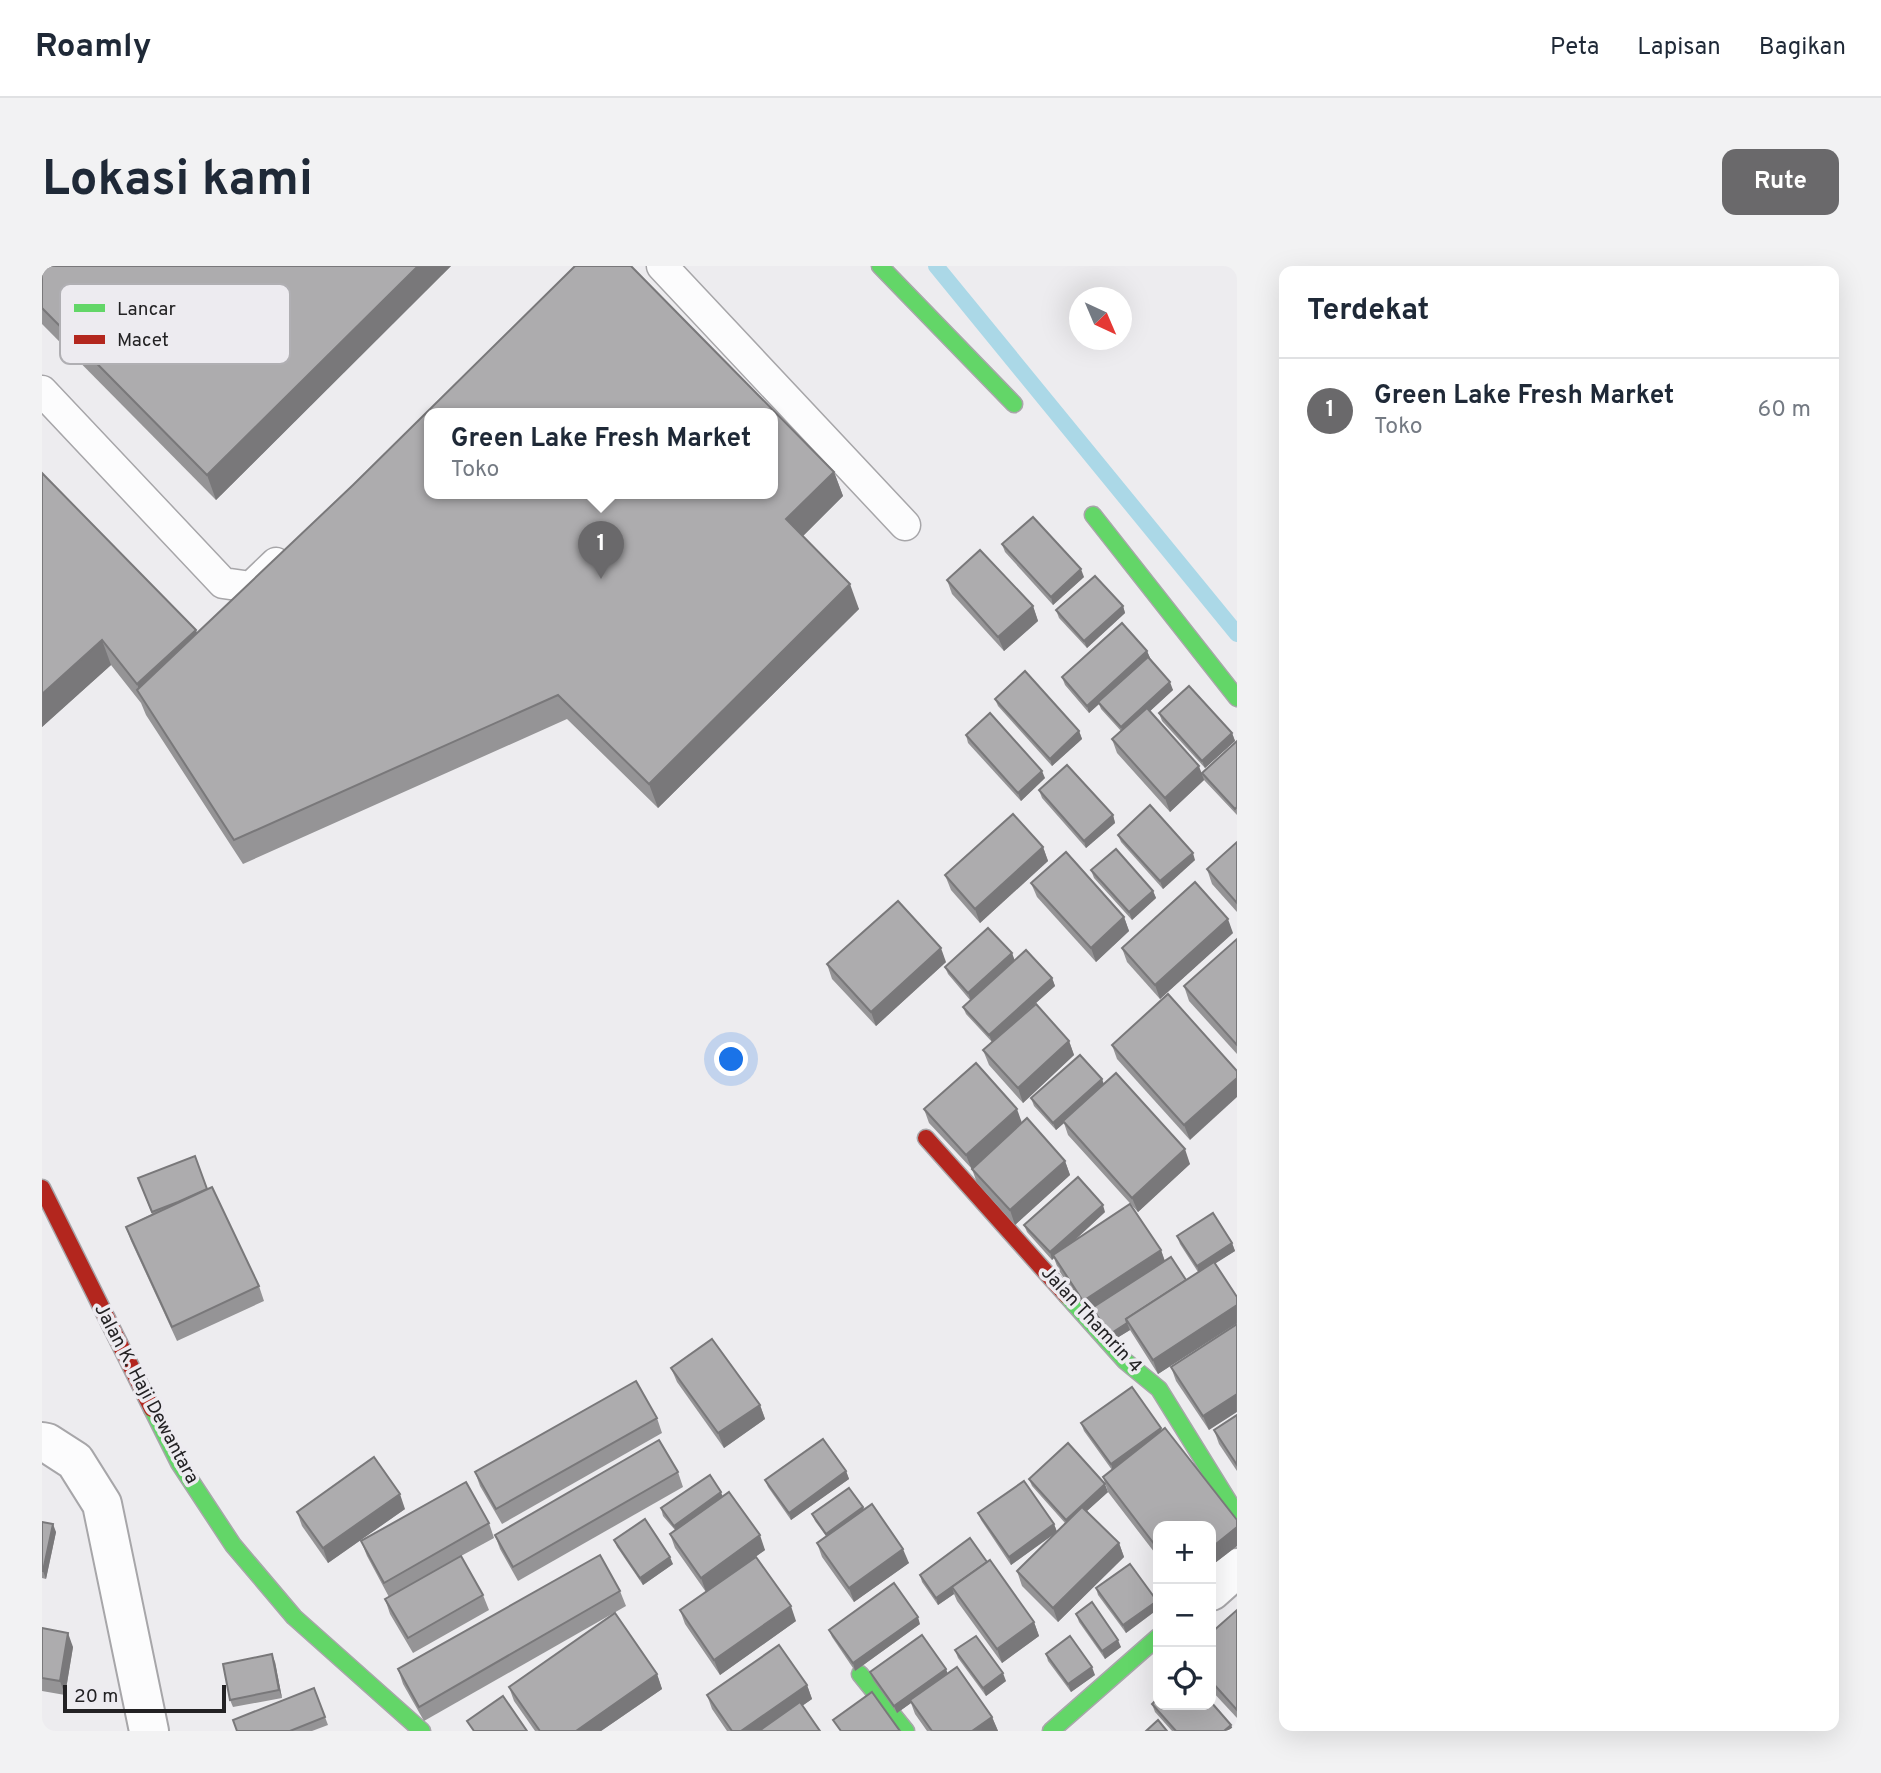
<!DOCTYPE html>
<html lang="id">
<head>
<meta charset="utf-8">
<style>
  body { margin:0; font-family:Overpass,sans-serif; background:#f2f2f3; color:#1f2937 }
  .controls { position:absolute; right:21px; bottom:21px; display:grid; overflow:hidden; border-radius:14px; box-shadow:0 7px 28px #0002 }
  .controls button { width:63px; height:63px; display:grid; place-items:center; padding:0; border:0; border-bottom:2px solid #e0e1e3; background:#fff; color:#1f2937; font:35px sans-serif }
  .compass { position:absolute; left:1027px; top:21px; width:63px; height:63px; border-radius:50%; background:#fff; box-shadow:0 7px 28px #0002; rotate:136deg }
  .scale { position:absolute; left:21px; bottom:18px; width:163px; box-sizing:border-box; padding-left:7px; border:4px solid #232224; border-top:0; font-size:19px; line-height:24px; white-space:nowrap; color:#232224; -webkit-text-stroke:5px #edebf0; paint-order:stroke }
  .you { position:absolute; left:690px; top:794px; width:24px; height:24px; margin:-18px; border:5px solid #fff; border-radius:50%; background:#1a73e8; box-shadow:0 0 0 10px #1a73e833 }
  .badge { display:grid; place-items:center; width:46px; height:46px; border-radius:50%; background:#6a696b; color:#fff; font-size:23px; font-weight:700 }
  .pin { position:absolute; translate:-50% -58px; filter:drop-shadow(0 2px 4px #0008) }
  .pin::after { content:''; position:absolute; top:37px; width:24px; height:21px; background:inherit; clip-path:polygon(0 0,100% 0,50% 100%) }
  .popup { position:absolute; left:382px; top:142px; width:354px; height:91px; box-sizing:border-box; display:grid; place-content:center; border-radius:14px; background:#fff; filter:drop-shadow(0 2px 5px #0005); font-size:23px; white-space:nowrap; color:#747a83 }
  .popup b { font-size:26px; color:#1f2937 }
  .popup::after { content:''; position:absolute; left:50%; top:100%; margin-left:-14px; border:14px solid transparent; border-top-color:#fff }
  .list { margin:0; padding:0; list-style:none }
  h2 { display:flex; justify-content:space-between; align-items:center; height:91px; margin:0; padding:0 28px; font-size:30px }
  h2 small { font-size:23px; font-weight:400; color:#747a83 }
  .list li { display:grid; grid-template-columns:46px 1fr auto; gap:21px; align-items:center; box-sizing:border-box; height:105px; padding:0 28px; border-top:2px solid #e0e1e3 }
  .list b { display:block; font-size:26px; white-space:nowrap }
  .list p { margin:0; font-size:23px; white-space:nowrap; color:#747a83 }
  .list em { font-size:23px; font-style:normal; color:#747a83 }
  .icon { flex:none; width:38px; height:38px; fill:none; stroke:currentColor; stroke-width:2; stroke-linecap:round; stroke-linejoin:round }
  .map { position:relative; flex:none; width:1195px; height:1465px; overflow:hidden; border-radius:14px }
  header { display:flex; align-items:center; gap:42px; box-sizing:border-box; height:98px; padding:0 35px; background:#fff; border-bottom:2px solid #e0e1e3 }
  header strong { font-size:33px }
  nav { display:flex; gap:38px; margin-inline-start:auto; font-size:24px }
  .intro { display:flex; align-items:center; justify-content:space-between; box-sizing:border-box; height:168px; padding:0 42px }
  h1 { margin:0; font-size:49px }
  .button { padding:18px 32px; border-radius:14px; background:#6a696b; color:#fff; font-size:24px; font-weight:700 }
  main { display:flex; gap:42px; padding:0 42px }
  aside { flex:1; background:#fff; border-radius:14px; box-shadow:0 7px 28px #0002 }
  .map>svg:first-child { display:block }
</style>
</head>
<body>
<header>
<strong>Roamly</strong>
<nav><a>Peta</a><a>Lapisan</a><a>Bagikan</a></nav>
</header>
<div class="intro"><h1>Lokasi kami</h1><a class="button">Rute</a></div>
<main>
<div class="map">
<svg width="1195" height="1465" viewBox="0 0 1195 1465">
  <rect width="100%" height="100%" fill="#edecef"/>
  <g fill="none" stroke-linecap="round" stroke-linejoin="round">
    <!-- stream -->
    <polyline stroke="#abd8e7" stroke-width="16" points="894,0 1195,368"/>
    <!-- lane casing -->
    <g stroke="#a7a6a9" stroke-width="33">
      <g id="lane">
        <polyline points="620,0 863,259"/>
        <polyline points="0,125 181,317 209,321 234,297"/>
      </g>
    </g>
    <!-- street casing -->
    <g stroke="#a7a6a9" stroke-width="42">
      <g id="street">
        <polyline points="0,1176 5,1177 33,1195 60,1238 107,1465"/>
        <polyline points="1169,1325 1195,1302"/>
      </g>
    </g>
    <!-- fast casing -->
    <g stroke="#a7a6a9" stroke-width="19">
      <g id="fast">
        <polyline points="838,0 972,138"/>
        <polyline points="1051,249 1195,432"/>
        <polyline points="1025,1030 1083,1095 1117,1123 1195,1249"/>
        <polyline points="110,1143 137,1197 191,1279 252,1351 380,1465"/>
        <polyline points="818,1408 864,1465"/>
        <polyline points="1009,1465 1116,1371"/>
      </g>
    </g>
    <!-- jam casing -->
    <g stroke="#a7a6a9" stroke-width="19">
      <g id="jam">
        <polyline points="884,872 1025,1030"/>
        <polyline points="0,922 110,1143"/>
      </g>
    </g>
    <!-- lane -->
    <use href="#lane" stroke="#fcfcfd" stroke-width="30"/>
    <!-- street -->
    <use href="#street" stroke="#fcfcfd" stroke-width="38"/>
    <!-- fast -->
    <use href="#fast" stroke="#63d668" stroke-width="16"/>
    <!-- jam -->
    <use href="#jam" stroke="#b3261e" stroke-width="16"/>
  </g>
  <!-- wall -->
  <g fill="#959496">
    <polygon points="0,0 409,0 174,234 0,58"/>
    <polygon points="792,206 801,230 761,270 817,343 616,542 525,453 201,598 104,449 99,437 69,399 0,461 0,207 155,367"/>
    <polygon points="960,278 1042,311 1011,339 963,286"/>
    <polygon points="905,314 991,340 996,355 962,385 910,328"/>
    <polygon points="1081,340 1083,347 1045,382 1017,352 1014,344"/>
    <polygon points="1105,385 1108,392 1131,424 1108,445 1160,507 1195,475 1195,549 1162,514 1128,546 1075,487 1070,473 1079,465 1059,443 1057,438 1047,447 1023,419 1020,411"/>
    <polygon points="953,433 1037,465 1040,473 1010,500 956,440"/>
    <polygon points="1117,447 1190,467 1193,475 1163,502 1120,455"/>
    <polygon points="924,469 1003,512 979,535 926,477"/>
    <polygon points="997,524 1071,549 1073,557 1044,582 1000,532"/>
    <polygon points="1076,569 1153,594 1121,623 1079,576"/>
    <polygon points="1195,576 1195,646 1170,618 1165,603"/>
    <polygon points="1001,581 1006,595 938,657 909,624 903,609"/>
    <polygon points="1049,604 1111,625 1114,632 1090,654 1052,612"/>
    <polygon points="989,617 1082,651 1087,665 1054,696 995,631"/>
    <polygon points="1191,667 1118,733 1085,696 1080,682"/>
    <polygon points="1195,673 1195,788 1147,735 1142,720"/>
    <polygon points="970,687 972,694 1010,712 1013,720 957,770 1027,775 1032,789 981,837 947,799 941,784 950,776 924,748 921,741 928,734 906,708 903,701"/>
    <polygon points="904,696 834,760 790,713 785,698"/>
    <polygon points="1126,728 1148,874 1075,793 1070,779"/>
    <polygon points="1060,813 1062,818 1148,898 1096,946 1026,869 1022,857 1014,864 992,840 989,832"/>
    <polygon points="882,843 980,856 1023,895 1028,909 973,959 935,917 930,903 887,857"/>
    <polygon points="96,912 165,923 217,1020 222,1035 135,1075 89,975 84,961 110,948"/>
    <polygon points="1063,946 1030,977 1119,984 1123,995 1144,1014 1156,1006 1138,978 1135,970 1190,977 1193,985 1173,997 1195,1031 1195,1057 1116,1108 1088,1064 1070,1075 1053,1050 1052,1045 1046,1049 1016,1003 1012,992 1010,994 985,966 982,959"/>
    <polygon points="1195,1058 1167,1164 1134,1115 1129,1101"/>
    <polygon points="629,1102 718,1139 723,1153 682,1182 635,1116"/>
    <polygon points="1195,1149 1195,1205 1177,1178 1172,1164"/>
    <polygon points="615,1152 620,1167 460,1258 438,1220 433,1206"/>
    <polygon points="1039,1157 1120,1165 1195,1254 1195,1280 1169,1300 1116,1260 1116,1291 1066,1226 1061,1211 1070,1204 1042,1165"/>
    <polygon points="804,1205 807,1213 749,1254 726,1221 723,1214"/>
    <polygon points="636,1206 641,1221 476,1315 458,1283 453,1269"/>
    <polygon points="987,1213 1066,1226 1045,1245 1077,1277 1082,1291 1016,1356 980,1320 975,1305 1014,1266 969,1299 939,1254 936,1247 1012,1258 1015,1266 1023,1257 990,1220"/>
    <polygon points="681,1231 723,1284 668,1323 754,1355 678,1409 643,1358 638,1344 664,1326 633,1282 628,1268 633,1264 621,1250 619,1242"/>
    <polygon points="821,1241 822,1244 867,1297 812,1336 780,1291 775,1277 784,1270 773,1255 770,1248"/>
    <polygon points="363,1243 286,1297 260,1260 255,1246"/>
    <polygon points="0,1256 14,1266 4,1313 0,1312"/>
    <polygon points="447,1257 452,1272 419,1290 441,1329 447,1344 371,1387 348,1348 343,1333 347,1331 325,1290 319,1275"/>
    <polygon points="572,1274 631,1298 601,1319 575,1281"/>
    <polygon points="945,1296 992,1356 997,1370 960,1397 915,1335 912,1328 896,1339 880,1316 878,1309"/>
    <polygon points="1054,1322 1115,1335 1116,1343 1084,1367 1056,1329"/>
    <polygon points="578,1325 584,1340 382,1455 361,1418 356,1403"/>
    <polygon points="1195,1344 1195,1452 1169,1424 1169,1367"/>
    <polygon points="1034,1348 1079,1381 1063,1393 1037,1356"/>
    <polygon points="878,1358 813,1405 790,1371 787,1364"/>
    <polygon points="0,1362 31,1381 23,1429 0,1425"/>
    <polygon points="913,1384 964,1415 944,1430 916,1392"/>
    <polygon points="1004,1388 1053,1409 1029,1426 1006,1395"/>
    <polygon points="233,1396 240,1432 191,1441 188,1434"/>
    <polygon points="904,1403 905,1407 950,1451 956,1465 885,1465 873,1448 869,1437 855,1447 831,1414 828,1406"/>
    <polygon points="615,1408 620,1423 559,1465 493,1465 472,1435 467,1421"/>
    <polygon points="765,1419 770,1433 760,1440 778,1465 685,1465 670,1443 665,1429"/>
    <polygon points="272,1422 286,1459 270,1465 195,1465"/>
    <polygon points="1110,1438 1192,1465 1130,1465 1113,1446"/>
  </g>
  <!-- shaded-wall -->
  <g fill="#79787a">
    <polygon points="376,0 409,0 174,234 165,209"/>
    <polygon points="792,206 801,230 753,278 744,253"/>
    <polygon points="1039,303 1042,311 1011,339 1009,331"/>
    <polygon points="808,318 817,343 616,542 607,518"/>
    <polygon points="991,340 996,355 962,385 956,371"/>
    <polygon points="1081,340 1083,347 1045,382 1042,375"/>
    <polygon points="154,364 163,389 101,434 95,418"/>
    <polygon points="60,374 69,399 0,461 0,428"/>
    <polygon points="1105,385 1108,392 1056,436 1057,438 1047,447 1045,440"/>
    <polygon points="1128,416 1131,424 1082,469 1079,461"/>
    <polygon points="1037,465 1040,473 1010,500 1008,493"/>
    <polygon points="1190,467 1193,475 1163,502 1160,495"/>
    <polygon points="1157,500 1162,514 1128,546 1123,532"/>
    <polygon points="1000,505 1003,512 979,535 976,527"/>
    <polygon points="1071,549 1073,557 1044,582 1042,575"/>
    <polygon points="1001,581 1006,595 938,657 933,643"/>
    <polygon points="1151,587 1153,594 1121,623 1118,615"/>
    <polygon points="1111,625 1114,632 1090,654 1087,646"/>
    <polygon points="1082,651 1087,665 1054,696 1049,682"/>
    <polygon points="1186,653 1191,667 1118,733 1113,719"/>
    <polygon points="899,682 904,696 834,760 829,746"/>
    <polygon points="970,687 973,695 929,735 926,727"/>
    <polygon points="1010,712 1013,720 950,776 947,769"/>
    <polygon points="1027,775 1032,789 981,837 976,822"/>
    <polygon points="1195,812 1195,831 1148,874 1142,859"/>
    <polygon points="1060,813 1062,820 1021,855 1022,857 1014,864 1011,857"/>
    <polygon points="975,843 980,857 930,904 924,889"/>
    <polygon points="1143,883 1148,898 1096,946 1090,932"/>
    <polygon points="1023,895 1028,909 973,959 968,944"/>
    <polygon points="1061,939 1063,946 1013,992 1011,989 1012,992 1010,994 1008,986"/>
    <polygon points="1190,977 1193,985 1157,1008 1155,1000"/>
    <polygon points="1119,984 1124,999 1050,1042 1052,1045 1046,1049 1041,1035"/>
    <polygon points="1195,1039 1195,1057 1116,1108 1111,1094"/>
    <polygon points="1085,1057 1088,1064 1070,1075 1068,1068"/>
    <polygon points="1195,1128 1195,1146 1167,1164 1161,1150"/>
    <polygon points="718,1139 723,1153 682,1182 676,1167"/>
    <polygon points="1119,1162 1121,1169 1071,1205 1069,1198"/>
    <polygon points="804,1205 807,1213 749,1254 747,1247"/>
    <polygon points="1063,1218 1066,1226 1027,1261 1024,1254"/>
    <polygon points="679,1226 682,1234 634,1267 632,1260"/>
    <polygon points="358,1228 363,1243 286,1297 281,1282"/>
    <polygon points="821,1241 824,1249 787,1275 784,1268"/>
    <polygon points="11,1258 14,1266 4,1313 1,1305"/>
    <polygon points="1012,1258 1015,1266 969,1299 967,1291"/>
    <polygon points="1195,1261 1195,1280 1169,1300 1169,1282"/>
    <polygon points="718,1269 723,1284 664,1326 659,1312"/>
    <polygon points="1077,1277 1082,1291 1016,1356 1011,1342"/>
    <polygon points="861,1283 867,1297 812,1336 807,1322"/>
    <polygon points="628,1291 631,1298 601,1319 598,1312"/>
    <polygon points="945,1296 910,1321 912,1328 896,1339 894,1332"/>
    <polygon points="1115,1335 1116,1343 1084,1367 1081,1359"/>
    <polygon points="749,1340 754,1355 678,1409 672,1394"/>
    <polygon points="876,1351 878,1358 813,1405 811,1397"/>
    <polygon points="992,1356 997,1370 960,1397 955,1383"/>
    <polygon points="26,1367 31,1381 23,1429 18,1415"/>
    <polygon points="1076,1374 1079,1381 1063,1393 1060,1385"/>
    <polygon points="230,1388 233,1396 240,1432 237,1424"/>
    <polygon points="1050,1401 1053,1409 1029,1426 1026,1418"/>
    <polygon points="904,1403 907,1411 868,1434 869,1437 855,1447 852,1440"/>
    <polygon points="961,1407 964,1415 944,1430 941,1422"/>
    <polygon points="615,1408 620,1423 559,1465 534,1465"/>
    <polygon points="765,1419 770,1433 724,1465 699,1465"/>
    <polygon points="950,1451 956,1465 930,1465"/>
    <polygon points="1189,1459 1192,1465 1182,1465"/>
  </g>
  <!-- building -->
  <g fill="#adacae" stroke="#79787a" stroke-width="2" fill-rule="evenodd">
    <polygon points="0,0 376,0 165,209 0,42"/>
    <path d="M533,0h56l203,206 -48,47 64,65 -201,200 -91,-89 -324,145 -97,-150 216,-205zM388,147h343v80h-343z"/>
    <polygon points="0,207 154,364 95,418 60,374 0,428"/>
    <polygon points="991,251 1039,303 1009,331 960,278"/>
    <polygon points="938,284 991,340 956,371 905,314"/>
    <polygon points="1053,310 1081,340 1042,375 1014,344"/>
    <polygon points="1080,357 1105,385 1045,440 1020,411"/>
    <polygon points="1106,391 1128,416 1079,461 1056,436"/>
    <polygon points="983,405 1037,465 1008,493 953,433"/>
    <polygon points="1147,420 1190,467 1160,495 1117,447"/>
    <polygon points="1105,442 1157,500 1123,532 1070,473"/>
    <polygon points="948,447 1000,505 976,527 924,469"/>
    <polygon points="1195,475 1195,541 1193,543 1160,507"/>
    <polygon points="1025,499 1071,549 1042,575 997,524"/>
    <polygon points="1108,539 1151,587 1118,615 1076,569"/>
    <polygon points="971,548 1001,581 933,643 903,609"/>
    <polygon points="1195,576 1195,637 1165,603"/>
    <polygon points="1074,583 1111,625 1087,646 1049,604"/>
    <polygon points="1024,586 1082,651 1049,682 989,617"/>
    <polygon points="1153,616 1186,653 1113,719 1080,682"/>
    <polygon points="856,635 899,682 829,746 785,698"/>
    <polygon points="946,662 970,687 926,727 903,701"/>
    <polygon points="1195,673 1195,779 1142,720"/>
    <polygon points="984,684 1010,712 947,769 921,741"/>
    <polygon points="1126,728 1195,805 1195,812 1142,859 1070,779"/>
    <polygon points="994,738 1027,775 976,822 941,784"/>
    <polygon points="1038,789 1060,813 1011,857 989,832"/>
    <polygon points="934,797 975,843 924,889 882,843"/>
    <polygon points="1074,807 1143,883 1090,932 1021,855"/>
    <polygon points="985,852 1023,895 968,944 930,903"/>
    <polygon points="153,890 165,923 136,936 110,946 96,912"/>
    <polygon points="1036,911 1061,939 1008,986 982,959"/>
    <polygon points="170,921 217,1020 130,1061 84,961"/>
    <polygon points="1088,938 1119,984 1041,1035 1011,989"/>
    <polygon points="1171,947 1190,977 1155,1000 1135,970"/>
    <polygon points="1129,991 1144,1014 1084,1053 1085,1057 1068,1068 1050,1042"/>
    <polygon points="1172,996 1195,1031 1195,1039 1111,1094 1084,1053"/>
    <polygon points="1195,1058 1195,1128 1161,1150 1129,1101"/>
    <polygon points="670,1073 718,1139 676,1167 629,1102"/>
    <polygon points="594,1115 615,1152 454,1243 433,1206"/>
    <polygon points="1090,1121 1119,1162 1069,1198 1039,1157"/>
    <polygon points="1195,1149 1195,1199 1172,1164"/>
    <polygon points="1123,1162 1195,1254 1195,1261 1169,1282 1169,1260 1116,1260 1116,1283 1061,1211"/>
    <polygon points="781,1173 804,1205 747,1247 723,1214"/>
    <polygon points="617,1174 636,1206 471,1301 453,1269"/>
    <polygon points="1026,1177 1063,1218 1024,1254 987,1213"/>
    <polygon points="332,1191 358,1228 281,1282 255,1246"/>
    <polygon points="668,1209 679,1226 632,1260 619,1242"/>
    <polygon points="982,1215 1012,1258 967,1291 936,1247"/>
    <polygon points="424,1216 447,1257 342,1317 319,1275"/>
    <polygon points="807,1222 821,1241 784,1268 770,1248"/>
    <polygon points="687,1226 718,1269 659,1312 628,1268"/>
    <polygon points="830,1238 861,1283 807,1322 775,1277"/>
    <polygon points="1040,1241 1077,1277 1011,1342 975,1305"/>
    <polygon points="603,1253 628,1291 598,1312 572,1274"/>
    <polygon points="0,1256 11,1258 1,1305 0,1305"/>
    <polygon points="928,1272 945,1296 894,1332 878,1309"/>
    <polygon points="558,1289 578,1325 377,1441 356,1403"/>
    <polygon points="419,1290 441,1329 366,1372 343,1333"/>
    <polygon points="714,1291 749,1340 672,1394 638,1344"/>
    <polygon points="948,1294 992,1356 955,1383 910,1321"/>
    <polygon points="1088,1298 1115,1335 1081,1359 1054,1322"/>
    <polygon points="852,1317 876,1351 811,1397 787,1364"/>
    <polygon points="1050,1336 1076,1374 1060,1385 1034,1348"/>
    <polygon points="1195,1344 1195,1444 1169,1415 1169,1367"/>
    <polygon points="573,1347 615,1408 534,1465 498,1465 467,1421"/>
    <polygon points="0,1362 26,1367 18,1415 0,1412"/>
    <polygon points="880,1369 904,1403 852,1440 828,1406"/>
    <polygon points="934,1370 961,1407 941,1422 913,1384"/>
    <polygon points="1028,1370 1050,1401 1026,1418 1004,1388"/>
    <polygon points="737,1379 765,1419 699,1465 690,1465 665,1429"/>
    <polygon points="230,1388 237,1424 188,1434 181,1398"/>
    <polygon points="915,1401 950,1451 930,1465 890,1465 868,1434"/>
    <polygon points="272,1422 283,1451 248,1465 195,1465 191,1454"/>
    <polygon points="830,1426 858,1465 799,1465 791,1454"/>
    <polygon points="461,1430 485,1465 432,1465 425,1455"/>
    <polygon points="1116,1432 1116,1439 1169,1439 1169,1436 1189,1459 1182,1465 1134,1465 1110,1438"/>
    <polygon points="758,1436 778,1465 717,1465"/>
    <polygon points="1116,1454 1125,1465 1104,1465"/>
  </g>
  <g text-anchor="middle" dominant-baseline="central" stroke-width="7" stroke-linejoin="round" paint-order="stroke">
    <!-- street labels -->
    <g font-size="19" fill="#232224" stroke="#edebf0">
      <text transform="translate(1049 1054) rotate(47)">Jalan Thamrin 4</text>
      <text transform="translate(104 1128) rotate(62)">Jalan K. Haji Dewantara</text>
    </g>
  </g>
  <!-- legend -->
  <rect x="18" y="18" width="230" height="80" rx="10" fill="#edebf0" stroke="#b0afb3" stroke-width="2"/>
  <rect x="32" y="38" width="31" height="8" fill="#63d668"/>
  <rect x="32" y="69" width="31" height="9" fill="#b3261e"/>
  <g font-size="19" fill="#232224">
    <text x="75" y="49">Lancar</text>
    <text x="75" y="80">Macet</text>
  </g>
</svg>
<div class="controls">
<button>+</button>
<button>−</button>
<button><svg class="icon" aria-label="locate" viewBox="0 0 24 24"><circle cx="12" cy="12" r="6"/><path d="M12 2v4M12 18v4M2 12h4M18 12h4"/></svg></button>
</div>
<svg class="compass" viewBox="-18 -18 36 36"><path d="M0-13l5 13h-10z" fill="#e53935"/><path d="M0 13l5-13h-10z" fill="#747a83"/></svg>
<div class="scale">20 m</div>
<div class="you"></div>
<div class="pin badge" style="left:559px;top:313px">1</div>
<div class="popup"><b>Green Lake Fresh Market</b>Toko</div>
</div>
<aside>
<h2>Terdekat<small></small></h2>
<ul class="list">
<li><span class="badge">1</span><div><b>Green Lake Fresh Market</b><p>Toko</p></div><em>60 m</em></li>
</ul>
</aside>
</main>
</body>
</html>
